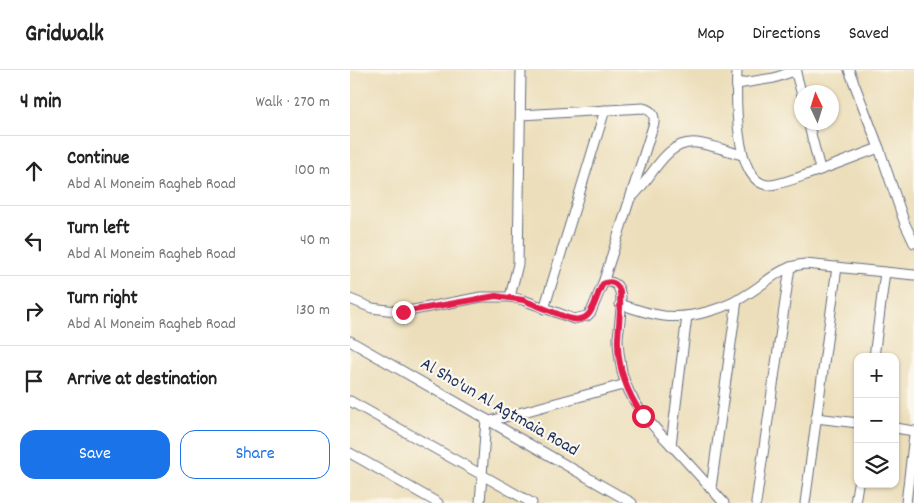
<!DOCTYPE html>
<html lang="en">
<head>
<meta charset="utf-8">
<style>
  body { margin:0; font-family:Dekko,sans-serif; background:#f2f2f2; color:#222 }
  .controls { position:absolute; right:15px; bottom:15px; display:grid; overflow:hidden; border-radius:10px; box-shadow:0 1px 4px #0004 }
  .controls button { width:45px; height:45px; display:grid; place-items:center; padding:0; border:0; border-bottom:1px solid #e0e0e0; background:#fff; color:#222; font:25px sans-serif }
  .compass { position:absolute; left:444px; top:15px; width:45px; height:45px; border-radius:50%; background:#fff; box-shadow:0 1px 4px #0004; rotate:356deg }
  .stop { position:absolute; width:15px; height:15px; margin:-11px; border:4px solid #e11d48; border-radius:50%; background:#fff }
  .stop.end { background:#e11d48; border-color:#fff; box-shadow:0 1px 5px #0008 }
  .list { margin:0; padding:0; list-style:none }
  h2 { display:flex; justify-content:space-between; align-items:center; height:65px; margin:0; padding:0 20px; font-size:21px }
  h2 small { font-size:16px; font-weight:400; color:#767676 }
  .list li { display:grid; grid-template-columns:32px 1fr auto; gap:15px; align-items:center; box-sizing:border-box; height:70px; padding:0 20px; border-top:1px solid #e0e0e0 }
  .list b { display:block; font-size:19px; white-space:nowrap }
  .list p { margin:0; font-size:16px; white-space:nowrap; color:#767676 }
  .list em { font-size:16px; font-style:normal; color:#767676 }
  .actions { display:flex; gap:10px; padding:15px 20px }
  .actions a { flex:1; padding:11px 0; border:1px solid #1a73e8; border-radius:15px; text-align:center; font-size:18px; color:#1a73e8 }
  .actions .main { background:#1a73e8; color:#fff }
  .icon { flex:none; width:28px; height:28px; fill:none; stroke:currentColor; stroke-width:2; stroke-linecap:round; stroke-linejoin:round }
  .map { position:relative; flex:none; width:564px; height:433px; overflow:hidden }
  header { display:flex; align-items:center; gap:30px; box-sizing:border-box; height:70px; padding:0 25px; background:#fff; border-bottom:1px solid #e0e0e0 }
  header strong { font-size:24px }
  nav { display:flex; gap:28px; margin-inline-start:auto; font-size:18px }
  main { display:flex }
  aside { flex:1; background:#fff }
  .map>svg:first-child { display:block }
</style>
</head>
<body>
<header>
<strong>Gridwalk</strong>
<nav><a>Map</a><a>Directions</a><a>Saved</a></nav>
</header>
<main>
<aside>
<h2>4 min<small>Walk · 270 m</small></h2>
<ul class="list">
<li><svg class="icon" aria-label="ahead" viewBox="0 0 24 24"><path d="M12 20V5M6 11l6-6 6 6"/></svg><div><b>Continue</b><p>Abd Al Moneim Ragheb Road</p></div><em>100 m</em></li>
<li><svg class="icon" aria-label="left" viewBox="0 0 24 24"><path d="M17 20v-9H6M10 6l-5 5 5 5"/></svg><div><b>Turn left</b><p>Abd Al Moneim Ragheb Road</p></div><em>40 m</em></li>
<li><svg class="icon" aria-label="right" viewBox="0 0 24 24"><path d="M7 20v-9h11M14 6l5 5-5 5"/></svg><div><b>Turn right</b><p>Abd Al Moneim Ragheb Road</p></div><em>130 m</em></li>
<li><svg class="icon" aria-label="arrive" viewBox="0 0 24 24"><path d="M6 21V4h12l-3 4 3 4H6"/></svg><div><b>Arrive at destination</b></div></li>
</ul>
<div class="actions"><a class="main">Save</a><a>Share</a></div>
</aside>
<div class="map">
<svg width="564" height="433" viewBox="0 0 564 433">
  <rect width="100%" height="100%" fill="#fbf7ec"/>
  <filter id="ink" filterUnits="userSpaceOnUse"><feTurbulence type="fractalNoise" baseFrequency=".02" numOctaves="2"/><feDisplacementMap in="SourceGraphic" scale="10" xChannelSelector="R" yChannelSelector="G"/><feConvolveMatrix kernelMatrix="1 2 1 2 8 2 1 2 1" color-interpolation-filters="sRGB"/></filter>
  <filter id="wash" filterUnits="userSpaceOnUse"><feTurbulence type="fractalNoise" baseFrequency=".0096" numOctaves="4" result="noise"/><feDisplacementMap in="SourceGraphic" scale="20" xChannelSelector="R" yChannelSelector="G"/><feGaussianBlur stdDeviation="1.12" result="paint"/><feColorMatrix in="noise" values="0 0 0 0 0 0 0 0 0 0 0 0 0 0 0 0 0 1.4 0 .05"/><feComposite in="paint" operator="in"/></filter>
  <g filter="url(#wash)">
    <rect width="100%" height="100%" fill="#ecdeba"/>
  </g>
  <g filter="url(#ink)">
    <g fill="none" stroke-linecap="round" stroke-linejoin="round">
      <!-- street casing -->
      <g stroke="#646c7e" stroke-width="11">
        <g id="street">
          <path d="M387,0c-1,25 -3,110 30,115 14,2 94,-31 112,-37"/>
          <polyline points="445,0 452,25"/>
          <polyline points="499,0 529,78 555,154 564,173"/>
          <polyline points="387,14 424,8 447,0"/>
          <path d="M171,45l122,-7c8,2 12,6 11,15l-51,160"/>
          <polyline points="458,52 470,99"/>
          <path d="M282,127c20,-18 33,-58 65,-54 15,2 30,8 45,12"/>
          <polyline points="160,227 168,194 171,0"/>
          <path d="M0,229l22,9 31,4 78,-15h29l13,3 51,19 13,-3 4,-4 12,-29c6,-2 13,-1 16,6 5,11 0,36 -1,49 0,11 2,23 4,34 8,32 29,52 51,75 17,18 34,37 51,56"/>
          <path d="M270,234c14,5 29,10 44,12 29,3 64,-8 87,-24 20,-13 29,-25 54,-28l109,11"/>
          <polyline points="194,239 255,40"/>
          <polyline points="0,271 282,433"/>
          <polyline points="524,287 535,202"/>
          <polyline points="0,331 182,433"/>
          <polyline points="466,348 508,353"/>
          <polyline points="140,351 276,314"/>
          <polyline points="545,358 564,361"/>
          <polyline points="321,375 337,246"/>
          <polyline points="0,383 88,433"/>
          <polyline points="361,418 387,230"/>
          <polyline points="130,433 136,349"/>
          <polyline points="406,433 440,197"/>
          <polyline points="455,433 487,197"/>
          <polyline points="505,433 508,414"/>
          <polyline points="556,433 564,365"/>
        </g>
      </g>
      <!-- street -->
      <use href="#street" stroke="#fff" stroke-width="9"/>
    </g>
  </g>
  <g fill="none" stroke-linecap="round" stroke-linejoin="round" filter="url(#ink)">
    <!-- route -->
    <path stroke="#e11d48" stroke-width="6" d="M53,242l93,-16 27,4 45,18c27,8 25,-19 35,-34 8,-4 14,-1 17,7 1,16 -1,32 -2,47 -1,29 9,55 25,78"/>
  </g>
  <g text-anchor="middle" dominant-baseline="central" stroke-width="4.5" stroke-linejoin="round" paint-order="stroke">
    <!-- street labels -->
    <g font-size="18" fill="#1b2f5e" stroke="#fbf7ec">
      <text transform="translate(149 338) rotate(30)">Al Sho'un Al Agtmaia Road</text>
    </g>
  </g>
</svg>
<div class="controls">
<button>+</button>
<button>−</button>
<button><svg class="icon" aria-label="layers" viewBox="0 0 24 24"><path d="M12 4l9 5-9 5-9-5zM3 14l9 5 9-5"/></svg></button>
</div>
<svg class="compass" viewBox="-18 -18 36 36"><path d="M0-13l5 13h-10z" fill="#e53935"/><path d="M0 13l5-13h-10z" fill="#767676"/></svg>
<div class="stop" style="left:293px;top:346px"></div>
<div class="stop end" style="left:53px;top:242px"></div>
</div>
</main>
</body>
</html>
